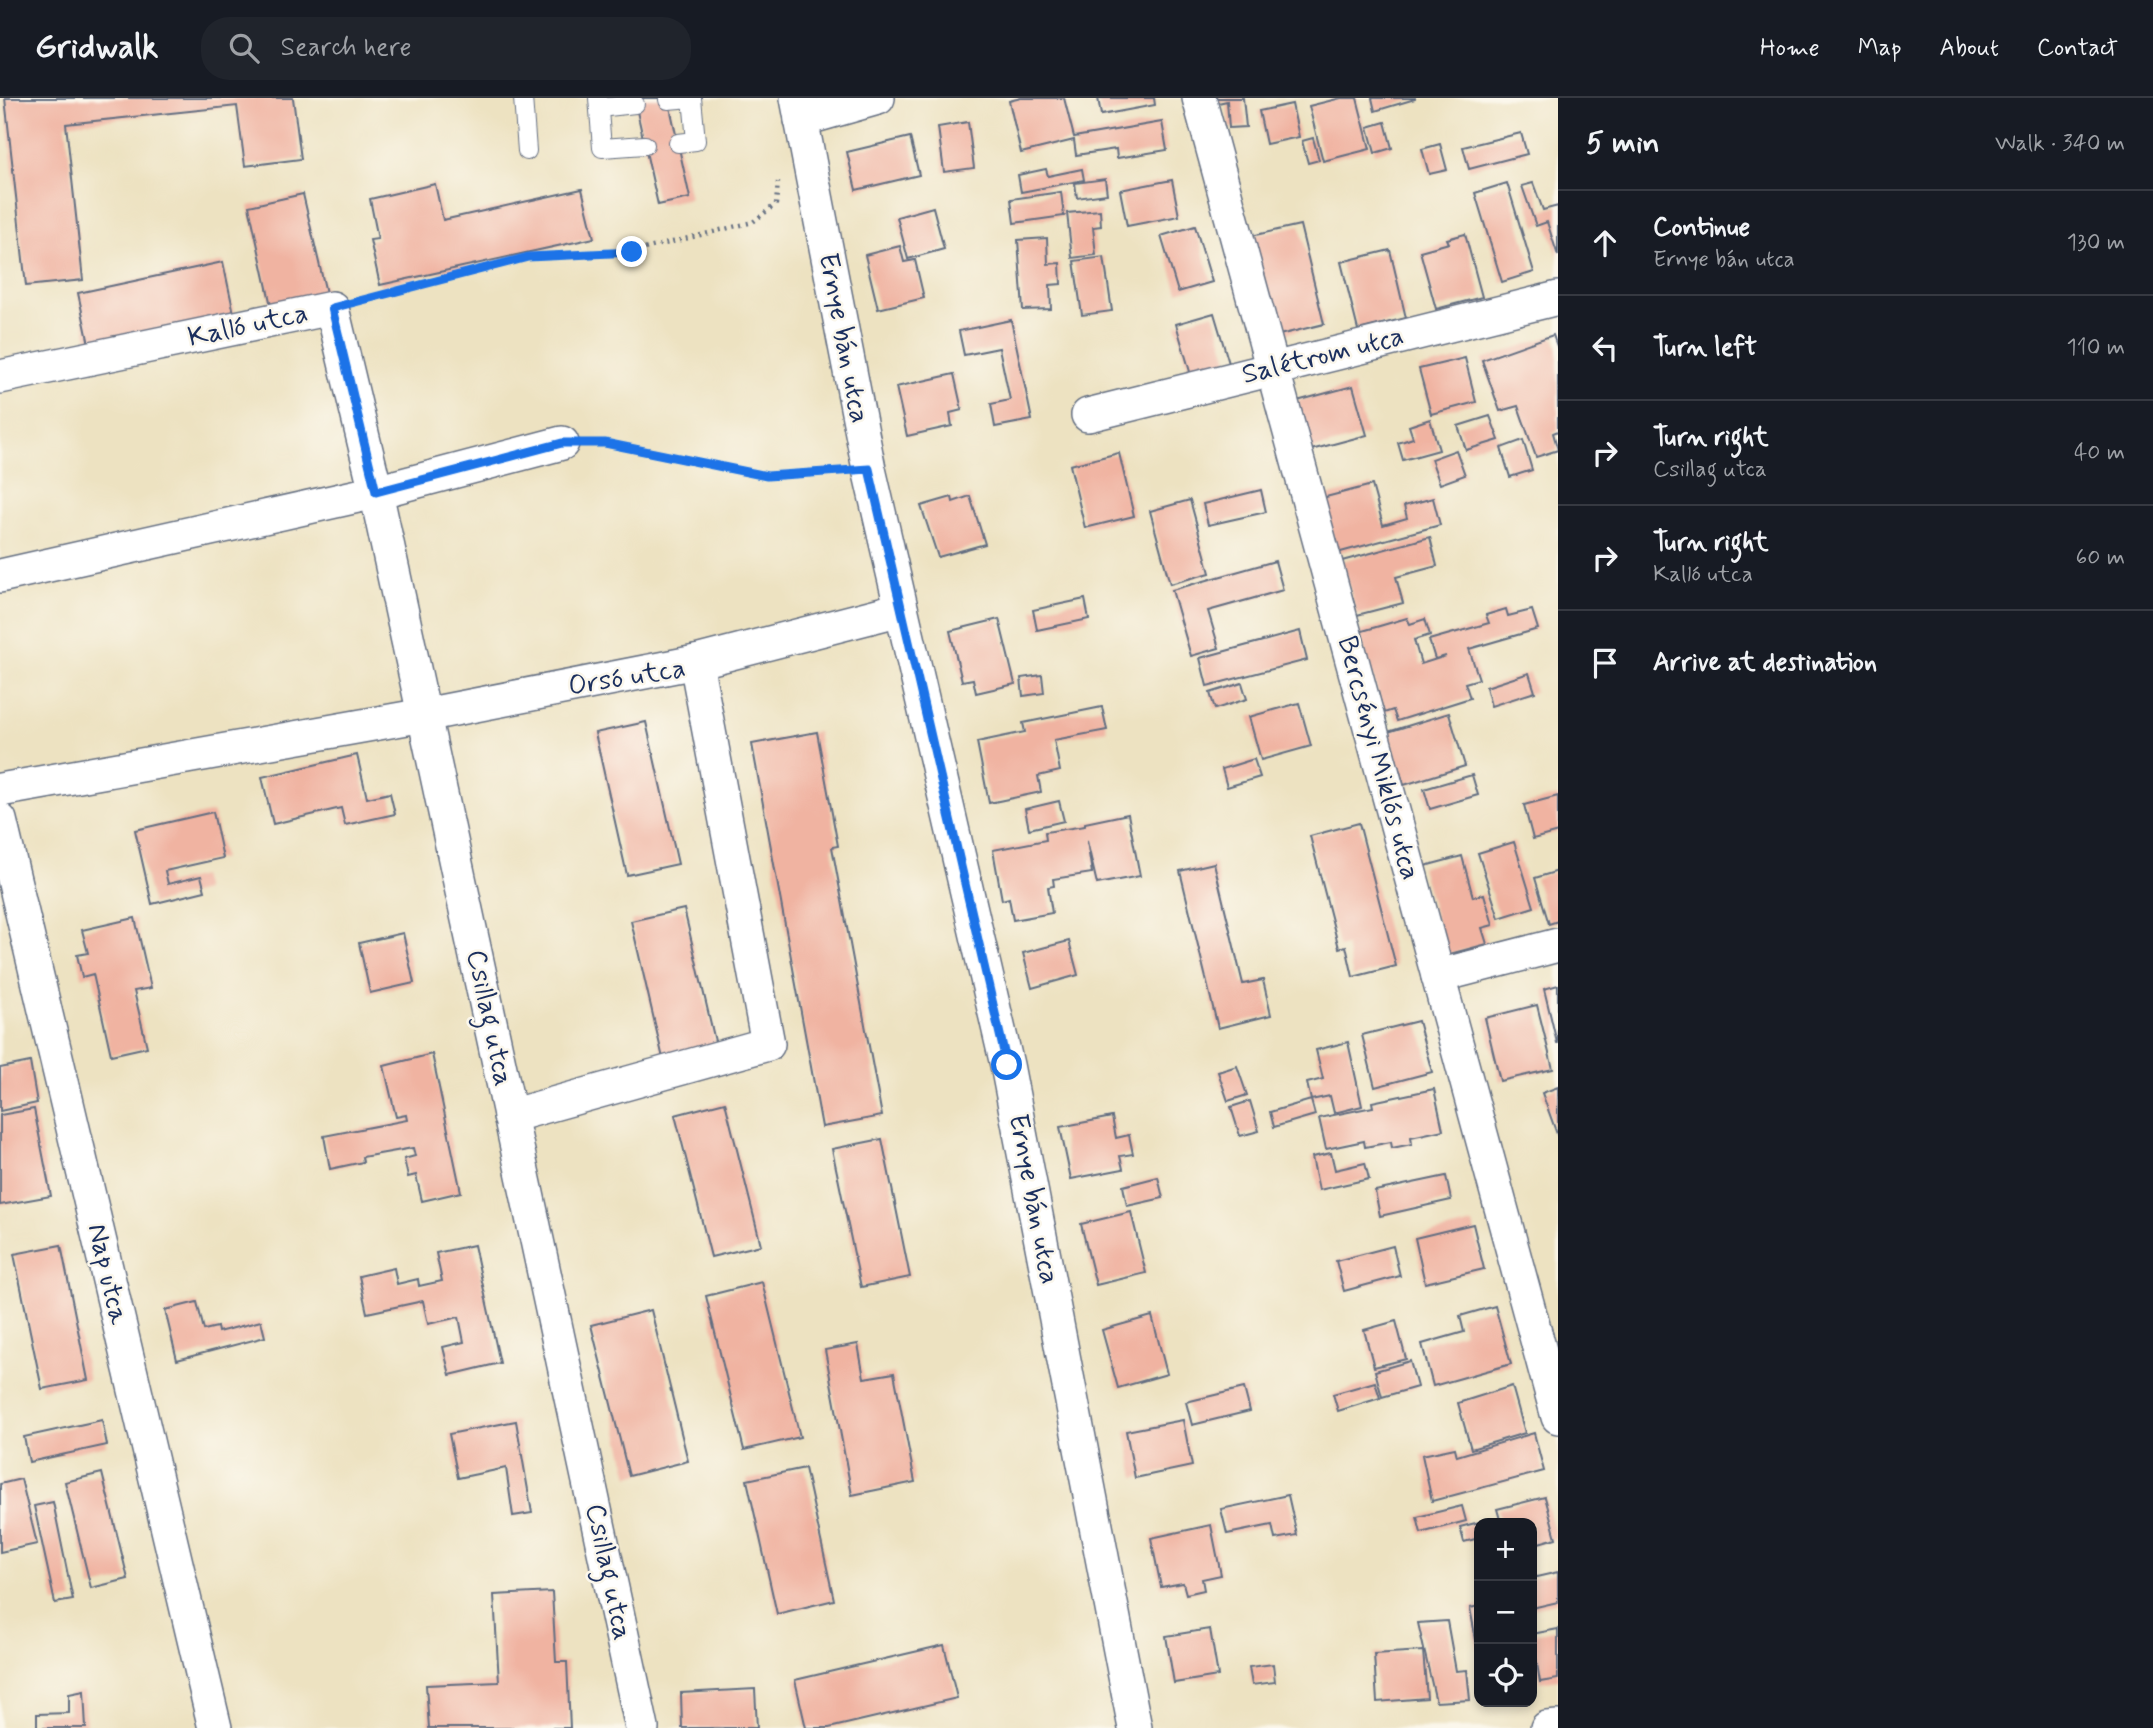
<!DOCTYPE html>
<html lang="en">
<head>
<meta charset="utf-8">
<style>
  body { margin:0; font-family:Mynerve,sans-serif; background:#20242c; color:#f1f3f6 }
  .controls { position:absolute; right:21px; bottom:21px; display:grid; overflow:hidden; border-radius:14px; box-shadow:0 4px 10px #0003 }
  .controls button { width:63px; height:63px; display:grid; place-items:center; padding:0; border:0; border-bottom:2px solid #363941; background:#171b24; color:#f1f3f6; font:35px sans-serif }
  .stop { position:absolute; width:21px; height:21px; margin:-16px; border:5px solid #1a73e8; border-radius:50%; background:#fff }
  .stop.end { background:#1a73e8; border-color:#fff; box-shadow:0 2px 7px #0008 }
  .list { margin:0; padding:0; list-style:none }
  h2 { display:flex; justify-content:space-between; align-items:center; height:91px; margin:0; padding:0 28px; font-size:30px }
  h2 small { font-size:23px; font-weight:400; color:#9ea1a6 }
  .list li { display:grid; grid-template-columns:46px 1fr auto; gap:21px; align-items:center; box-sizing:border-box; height:105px; padding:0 28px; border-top:2px solid #363941 }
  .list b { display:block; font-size:26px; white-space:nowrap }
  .list p { margin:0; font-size:23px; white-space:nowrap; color:#9ea1a6 }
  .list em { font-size:23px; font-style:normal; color:#9ea1a6 }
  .icon { flex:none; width:38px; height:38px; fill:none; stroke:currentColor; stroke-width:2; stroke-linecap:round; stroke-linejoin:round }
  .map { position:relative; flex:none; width:1558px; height:1630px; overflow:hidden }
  header { display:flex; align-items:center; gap:42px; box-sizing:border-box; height:98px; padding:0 35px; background:#171b24; border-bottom:2px solid #363941 }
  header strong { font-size:33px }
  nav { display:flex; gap:38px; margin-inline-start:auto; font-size:24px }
  .search { width:490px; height:63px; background:#20242c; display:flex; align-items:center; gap:18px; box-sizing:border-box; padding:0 24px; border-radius:28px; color:#9ea1a6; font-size:26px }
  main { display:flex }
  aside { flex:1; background:#171b24 }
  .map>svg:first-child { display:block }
</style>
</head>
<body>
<header>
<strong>Gridwalk</strong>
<div class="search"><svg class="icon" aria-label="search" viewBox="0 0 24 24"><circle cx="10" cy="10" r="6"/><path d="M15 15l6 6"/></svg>Search here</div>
<nav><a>Home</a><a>Map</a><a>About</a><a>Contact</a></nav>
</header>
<main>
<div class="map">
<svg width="1558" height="1630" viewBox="0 0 1558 1630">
  <rect width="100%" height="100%" fill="#fbf7ec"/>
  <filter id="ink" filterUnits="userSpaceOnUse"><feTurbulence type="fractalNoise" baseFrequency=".0143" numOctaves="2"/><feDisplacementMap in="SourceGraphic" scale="14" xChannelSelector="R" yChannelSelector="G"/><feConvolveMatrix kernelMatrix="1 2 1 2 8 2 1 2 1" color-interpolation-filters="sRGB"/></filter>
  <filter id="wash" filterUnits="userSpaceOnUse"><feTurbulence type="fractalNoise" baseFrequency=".00686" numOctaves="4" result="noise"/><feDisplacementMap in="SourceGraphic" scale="28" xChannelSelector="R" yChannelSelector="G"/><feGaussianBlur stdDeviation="1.57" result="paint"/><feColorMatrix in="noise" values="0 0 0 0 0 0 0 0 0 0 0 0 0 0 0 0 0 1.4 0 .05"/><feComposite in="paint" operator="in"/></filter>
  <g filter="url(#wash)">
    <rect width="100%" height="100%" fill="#ede2c1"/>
    <g id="blocks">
      <!-- building -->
      <g fill="#f0b3a1">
        <polygon points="5,0 293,0 301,61 245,68 237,8 66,26 83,182 26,188"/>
        <polygon points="634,0 668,0 690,100 658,107"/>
        <polygon points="1021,0 1064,0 1074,39 1162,24 1167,52 1117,60 1116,51 1076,57 1074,42 1021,55 1009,3"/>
        <polygon points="1098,0 1154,0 1155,7 1101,17"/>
        <polygon points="1216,0 1243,0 1246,29 1229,30 1227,3 1218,5"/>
        <polygon points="1341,0 1357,0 1370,51 1323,63 1309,8"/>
        <polygon points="1372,0 1415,0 1415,1 1375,13"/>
        <polygon points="1292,6 1299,39 1266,46 1259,13"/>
        <polygon points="968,24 974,70 944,74 938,29"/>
        <polygon points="1385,24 1392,50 1375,55 1368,29"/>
        <polygon points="1521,35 1527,56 1469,71 1463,49"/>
        <polygon points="910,39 919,77 856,92 847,54"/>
        <polygon points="1313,40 1319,62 1308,65 1302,43"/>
        <polygon points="1440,46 1447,72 1429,76 1422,51"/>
        <polygon points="1046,71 1048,78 1082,71 1084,82 1021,94 1018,77"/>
        <polygon points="1105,81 1107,96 1077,100 1075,85"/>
        <polygon points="1172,82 1179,118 1127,128 1120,92"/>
        <polygon points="1507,85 1534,174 1502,184 1475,95"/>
        <polygon points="1533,85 1543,112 1558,108 1558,158 1547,124 1536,128 1522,88"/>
        <polygon points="435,86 443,122 582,91 594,140 380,187 370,142 378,141 370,101"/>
        <polygon points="1061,94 1064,118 1014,125 1011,101"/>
        <polygon points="303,96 326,195 271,208 249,108"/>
        <polygon points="933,109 944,151 908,161 897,119"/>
        <polygon points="1100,112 1101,128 1093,129 1096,157 1072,160 1067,115"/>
        <polygon points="1300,127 1324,226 1275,238 1251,138"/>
        <polygon points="1195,128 1212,184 1178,194 1161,138"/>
        <polygon points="1465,136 1482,199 1436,211 1420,153 1449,145 1447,141"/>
        <polygon points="1047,140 1048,166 1060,165 1061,186 1050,187 1051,211 1023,212 1018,142"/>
        <polygon points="900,148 904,164 915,162 924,200 878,211 865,157"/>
        <polygon points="1390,152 1406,220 1358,232 1341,164"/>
        <polygon points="1104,159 1112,213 1082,217 1074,163"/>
        <polygon points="223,164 235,220 90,251 78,195"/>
        <polygon points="1214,215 1231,272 1193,284 1176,226"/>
        <polygon points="1011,222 1032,322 995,329 991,306 1010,302 999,250 964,257 959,233"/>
        <polygon points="1553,237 1558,251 1558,333 1553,335 1558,352 1536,359 1518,308 1500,313 1482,262"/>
        <polygon points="1465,260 1476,304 1431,316 1419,271"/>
        <polygon points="954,276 962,312 950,315 952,328 907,338 896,289"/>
        <polygon points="1353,288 1367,337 1311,352 1297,303"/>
        <polygon points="1490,318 1499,342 1466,352 1458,328"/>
        <polygon points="1430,321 1439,352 1403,362 1398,345 1413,340 1409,328"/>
        <polygon points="1523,342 1532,372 1510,379 1501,350"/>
        <polygon points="1456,352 1465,377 1440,386 1431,361"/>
        <polygon points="1119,355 1134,418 1085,430 1070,367"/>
        <polygon points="1372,387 1383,427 1407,420 1404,408 1433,400 1440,427 1337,455 1322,400"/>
        <polygon points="1261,392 1266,414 1208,427 1203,406"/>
        <polygon points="970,398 985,446 938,459 921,408 952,399 953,404"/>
        <polygon points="1190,402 1210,475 1170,486 1150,413"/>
        <polygon points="1430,439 1437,468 1396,479 1403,505 1357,517 1342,463"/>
        <polygon points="1275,463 1283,492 1208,513 1219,550 1191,558 1172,492"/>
        <polygon points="1085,501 1089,521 1037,532 1033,512"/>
        <polygon points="1506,511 1508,518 1532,512 1538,531 1469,551 1479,581 1465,585 1470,600 1397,623 1393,612 1384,615 1359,534 1407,520 1410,526 1425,521 1430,537 1414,542 1421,566 1446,558 1435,561 1429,542 1489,525 1486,517"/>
        <polygon points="999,521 1015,586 976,595 973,581 962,583 950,533"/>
        <polygon points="1300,533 1307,562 1207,588 1200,560"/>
        <polygon points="1529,575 1535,594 1491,608 1486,589"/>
        <polygon points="1042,577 1044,595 1023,598 1021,580"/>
        <polygon points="1242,585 1247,601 1215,611 1210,595"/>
        <polygon points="1299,605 1311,648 1261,662 1249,619"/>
        <polygon points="1102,609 1107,632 1054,642 1060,673 1038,678 1041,694 989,705 977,644 1025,634 1023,625"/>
        <polygon points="1449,615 1465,668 1404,687 1388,634"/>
        <polygon points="646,624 678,766 627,777 595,635"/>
        <polygon points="817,634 838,748 832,749 882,1018 822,1029 752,646"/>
        <polygon points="357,657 367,700 390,695 395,716 345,727 341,710 273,726 262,679"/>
        <polygon points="1254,661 1260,679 1227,689 1222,671"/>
        <polygon points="1472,677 1478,697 1430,711 1424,691"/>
        <polygon points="1558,698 1558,734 1533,741 1524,707"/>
        <polygon points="1059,703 1064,723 1029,731 1025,711"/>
        <polygon points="213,714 223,760 165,773 168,786 201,778 205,793 152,806 135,732"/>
        <polygon points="1128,716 1140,778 1097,786 1087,743 1092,775 1053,781 1054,788 1048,789 1052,815 1013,822 1009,800 1002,802 993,752 1046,742 1045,734 1085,728 1085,725"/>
        <polygon points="1359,725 1396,868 1353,879 1346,848 1339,850 1310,738"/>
        <polygon points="1514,744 1534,809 1499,820 1478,755"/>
        <polygon points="1462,758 1473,799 1484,796 1493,827 1482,830 1487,846 1446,857 1421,769"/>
        <polygon points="1214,765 1243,886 1263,882 1271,917 1218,930 1180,773"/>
        <polygon points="1558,773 1558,823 1549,826 1535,780"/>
        <polygon points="684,811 718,956 665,969 631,823"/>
        <polygon points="135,820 151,890 134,893 147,949 111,957 93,876 82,879 77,857 88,855 82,832"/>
        <polygon points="403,835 414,885 370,895 359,845"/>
        <polygon points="1069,843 1078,877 1032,890 1023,855"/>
        <polygon points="1558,887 1558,945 1557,945 1544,891"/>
        <polygon points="1537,907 1553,971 1500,983 1485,920"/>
        <polygon points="1418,923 1432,974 1375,989 1362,937"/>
        <polygon points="1348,944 1362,1008 1334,1015 1330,998 1311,1002 1315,1017 1274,1029 1270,1014 1311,1002 1307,985 1323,981 1316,952"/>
        <polygon points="432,956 461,1094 422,1103 416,1077 408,1079 404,1061 415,1058 413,1050 362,1059 363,1064 330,1071 324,1038 407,1022 406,1017 396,1019 384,968"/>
        <polygon points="30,964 37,1005 0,1013 0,970"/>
        <polygon points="1237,968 1247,997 1228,1003 1218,974"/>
        <polygon points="1558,989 1558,1039 1542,995"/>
        <polygon points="1434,991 1443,1032 1411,1039 1412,1046 1392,1050 1391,1044 1365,1049 1364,1043 1326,1051 1319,1020 1373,1009 1372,1004"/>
        <polygon points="1250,1003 1259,1033 1240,1038 1231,1009"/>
        <polygon points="725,1004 761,1147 711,1159 675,1017"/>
        <polygon points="34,1011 51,1098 0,1107 0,1017"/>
        <polygon points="1112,1019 1116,1040 1129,1037 1133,1056 1120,1058 1123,1071 1071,1081 1060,1029"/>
        <polygon points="882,1041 910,1179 861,1189 832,1051"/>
        <polygon points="1331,1055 1335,1072 1365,1065 1369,1081 1319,1092 1312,1059"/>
        <polygon points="1446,1078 1451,1102 1380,1118 1375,1093"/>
        <polygon points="1158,1079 1163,1100 1127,1108 1123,1088"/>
        <polygon points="1131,1114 1146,1175 1096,1187 1081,1126"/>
        <polygon points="1473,1126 1484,1171 1425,1185 1415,1140"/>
        <polygon points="61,1147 88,1282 42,1291 14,1156"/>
        <polygon points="474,1147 500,1265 450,1277 443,1249 464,1244 459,1219 428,1226 423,1203 367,1215 359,1178 394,1170 397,1186 418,1181 419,1188 442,1183 436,1155"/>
        <polygon points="1393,1148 1400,1178 1344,1193 1336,1163"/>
        <polygon points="762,1184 800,1339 744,1352 706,1198"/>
        <polygon points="197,1204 204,1232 217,1229 218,1234 261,1223 265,1239 177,1262 165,1212"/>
        <polygon points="1495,1208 1511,1266 1433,1288 1422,1246 1464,1234 1460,1218"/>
        <polygon points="651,1212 688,1363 629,1378 591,1227"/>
        <polygon points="1152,1218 1167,1276 1118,1290 1102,1232"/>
        <polygon points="1396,1223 1406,1261 1374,1269 1364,1232"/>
        <polygon points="858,1246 864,1280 894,1275 915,1384 852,1397 825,1252"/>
        <polygon points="1410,1263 1417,1289 1382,1299 1375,1273"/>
        <polygon points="1375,1284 1380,1300 1338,1313 1333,1296"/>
        <polygon points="1512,1288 1525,1335 1471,1351 1458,1305"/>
        <polygon points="1244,1290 1250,1313 1192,1327 1186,1304"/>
        <polygon points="102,1322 107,1347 29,1364 24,1339"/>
        <polygon points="1183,1322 1192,1368 1135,1380 1126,1333"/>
        <polygon points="516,1323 532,1415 513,1418 506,1370 458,1380 449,1336"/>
        <polygon points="1534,1335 1544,1373 1432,1403 1422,1357 1455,1350 1457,1358"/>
        <polygon points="805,1370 834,1502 777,1516 747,1382"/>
        <polygon points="102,1375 128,1481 91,1490 65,1384"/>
        <polygon points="21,1381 37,1446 0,1454 0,1386"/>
        <polygon points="1288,1397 1297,1437 1275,1441 1272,1427 1227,1436 1221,1411"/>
        <polygon points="1545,1399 1556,1440 1532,1447 1532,1425 1501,1425 1497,1411"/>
        <polygon points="53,1404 73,1502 55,1505 34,1408"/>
        <polygon points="1462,1408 1466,1423 1421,1435 1417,1419"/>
        <polygon points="1491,1421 1492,1425 1479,1425 1479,1440 1464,1444 1460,1429"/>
        <polygon points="1211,1427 1221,1477 1202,1481 1204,1492 1186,1496 1183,1485 1161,1489 1151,1440"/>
        <polygon points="1558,1474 1558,1504 1532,1510 1532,1480"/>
        <polygon points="552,1494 556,1564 567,1564 570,1630 429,1630 426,1587 499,1584 494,1497"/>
        <polygon points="1479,1508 1479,1553 1478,1553 1470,1510"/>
        <polygon points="1447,1523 1456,1573 1467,1572 1470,1602 1436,1604 1418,1525"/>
        <polygon points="1210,1531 1218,1578 1174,1585 1166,1538"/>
        <polygon points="1558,1531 1558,1581 1540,1584 1532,1536"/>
        <polygon points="944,1547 957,1600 829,1630 806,1630 795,1582"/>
        <polygon points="1423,1553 1427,1600 1377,1604 1374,1556"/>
        <polygon points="1273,1566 1275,1584 1252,1587 1249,1569"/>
        <polygon points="755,1591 757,1630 682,1630 681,1595"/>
        <polygon points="84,1593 86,1630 37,1630 37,1616 69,1615 69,1596"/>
      </g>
    </g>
  </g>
  <g filter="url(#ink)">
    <use href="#blocks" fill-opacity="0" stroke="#646e81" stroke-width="2"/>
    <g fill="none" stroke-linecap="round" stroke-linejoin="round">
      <!-- lane casing -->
      <g stroke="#646e81" stroke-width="20">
        <g id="lane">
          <polyline points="523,0 527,53"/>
          <polyline points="598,0 602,50 645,47"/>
          <polyline points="668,2 692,0"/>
          <polyline points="599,10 635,6"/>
          <polyline points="678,45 696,43 692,0"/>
        </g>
      </g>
      <!-- street casing -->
      <g stroke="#646e81" stroke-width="36">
        <g id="street">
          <polyline points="797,0 869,371 1007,967 1135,1630"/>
          <polyline points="1199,0 1558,1319"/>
          <polyline points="801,22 878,0"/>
          <polyline points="0,279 332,210 376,394 642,1630"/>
          <polyline points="1088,317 1558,200"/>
          <polyline points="0,478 376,394 562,345"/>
          <polyline points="696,564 901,511"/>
          <polyline points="0,692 424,617 696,564 768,946 510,1018"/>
          <polyline points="0,722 215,1630"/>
          <polyline points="1438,878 1558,847"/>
          <polyline points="1547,1630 1558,1629"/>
        </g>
      </g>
      <!-- path -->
      <g stroke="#646e81" stroke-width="4.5" stroke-dasharray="2 5" stroke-linecap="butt">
        <polyline points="364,202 528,159 632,154 753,124 776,106 778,84"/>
        <polyline points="593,345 605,345 767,378 836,373"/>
      </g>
      <!-- lane -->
      <use href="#lane" stroke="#fff" stroke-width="18"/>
      <!-- street -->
      <use href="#street" stroke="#fff" stroke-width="33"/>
    </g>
  </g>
  <g fill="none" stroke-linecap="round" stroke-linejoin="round" filter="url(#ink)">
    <!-- route -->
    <polyline stroke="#1a73e8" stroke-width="9" points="632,154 528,159 332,210 376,394 562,345 605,345 767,378 869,371 1007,967"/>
  </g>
  <g text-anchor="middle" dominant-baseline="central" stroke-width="5" stroke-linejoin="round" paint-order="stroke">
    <!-- street labels -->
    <g font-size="28" fill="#1b2f5e" stroke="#fbf7ec">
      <text transform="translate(248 228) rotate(-12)">Kalló utca</text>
      <text transform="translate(843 240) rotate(79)">Ernye bán utca</text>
      <text transform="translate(1323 258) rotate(-14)">Salétrom utca</text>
      <text transform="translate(627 580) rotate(-9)">Orsó utca</text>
      <text transform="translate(1378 660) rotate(75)">Bercsényi Miklós utca</text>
      <text transform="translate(489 920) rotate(78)">Csillag utca</text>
      <text transform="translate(1033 1101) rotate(79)">Ernye bán utca</text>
      <text transform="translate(107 1176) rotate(77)">Nap utca</text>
      <text transform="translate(608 1474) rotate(78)">Csillag utca</text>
    </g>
  </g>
</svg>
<div class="controls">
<button>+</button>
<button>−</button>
<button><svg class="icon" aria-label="locate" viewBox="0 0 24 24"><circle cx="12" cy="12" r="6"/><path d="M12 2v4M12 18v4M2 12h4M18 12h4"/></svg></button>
</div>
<div class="stop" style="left:1007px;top:967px"></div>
<div class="stop end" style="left:632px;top:154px"></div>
</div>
<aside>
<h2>5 min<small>Walk · 340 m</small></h2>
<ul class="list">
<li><svg class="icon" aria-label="ahead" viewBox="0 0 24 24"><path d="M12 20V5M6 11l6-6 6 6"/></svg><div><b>Continue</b><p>Ernye bán utca</p></div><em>130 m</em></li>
<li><svg class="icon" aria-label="left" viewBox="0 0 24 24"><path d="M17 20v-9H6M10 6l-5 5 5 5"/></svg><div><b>Turn left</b></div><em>110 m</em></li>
<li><svg class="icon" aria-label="right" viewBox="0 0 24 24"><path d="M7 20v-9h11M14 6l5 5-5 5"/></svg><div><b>Turn right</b><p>Csillag utca</p></div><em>40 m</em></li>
<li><svg class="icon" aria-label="right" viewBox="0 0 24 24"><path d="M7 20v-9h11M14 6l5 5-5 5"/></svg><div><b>Turn right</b><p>Kalló utca</p></div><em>60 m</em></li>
<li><svg class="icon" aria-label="arrive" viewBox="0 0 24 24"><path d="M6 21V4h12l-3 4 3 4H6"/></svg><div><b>Arrive at destination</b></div></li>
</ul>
</aside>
</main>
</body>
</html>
